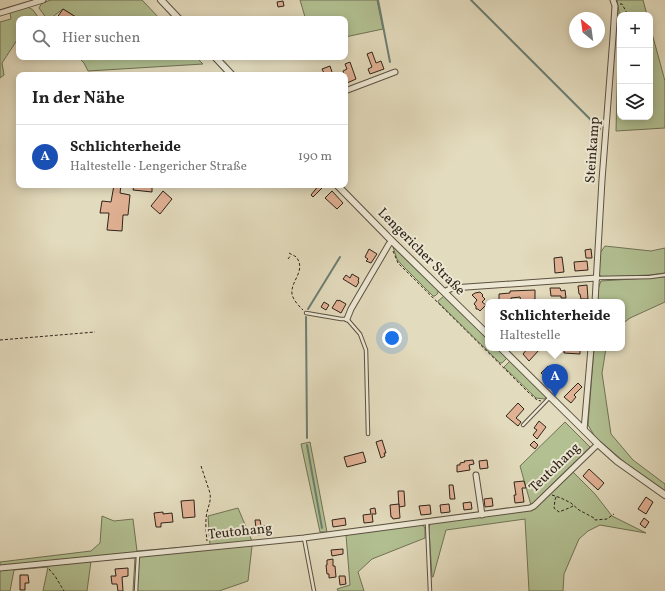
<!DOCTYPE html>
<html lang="de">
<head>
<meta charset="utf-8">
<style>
  body { margin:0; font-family:Vollkorn,serif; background:#f2f2f2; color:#222 }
  .controls { position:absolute; right:12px; top:12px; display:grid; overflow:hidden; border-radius:8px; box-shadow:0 2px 10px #0003 }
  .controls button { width:36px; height:36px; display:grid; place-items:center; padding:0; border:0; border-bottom:1px solid #e0e0e0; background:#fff; color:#222; font:20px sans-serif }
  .compass { position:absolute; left:569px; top:12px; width:36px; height:36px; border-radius:50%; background:#fff; box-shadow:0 2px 10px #0003; rotate:331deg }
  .you { position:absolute; left:392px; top:338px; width:14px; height:14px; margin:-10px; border:3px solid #fff; border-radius:50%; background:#1a73e8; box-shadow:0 0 0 6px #1a73e833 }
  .badge { display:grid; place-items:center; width:26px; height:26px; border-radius:50%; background:#8f2418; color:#fff; font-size:13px; font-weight:700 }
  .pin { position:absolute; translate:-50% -33px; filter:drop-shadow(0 1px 2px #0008) }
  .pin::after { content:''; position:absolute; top:21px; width:14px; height:12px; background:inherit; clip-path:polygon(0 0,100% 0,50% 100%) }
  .popup { position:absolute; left:485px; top:299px; width:140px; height:52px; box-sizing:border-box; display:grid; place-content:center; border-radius:8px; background:#fff; filter:drop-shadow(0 1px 3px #0005); font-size:13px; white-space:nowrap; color:#767676 }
  .popup b { font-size:15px; color:#222 }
  .popup::after { content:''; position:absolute; left:50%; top:100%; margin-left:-8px; border:8px solid transparent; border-top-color:#fff }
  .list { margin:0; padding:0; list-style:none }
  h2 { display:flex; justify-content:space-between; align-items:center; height:52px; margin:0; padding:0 16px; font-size:17px }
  h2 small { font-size:13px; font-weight:400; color:#767676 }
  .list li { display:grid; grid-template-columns:26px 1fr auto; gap:12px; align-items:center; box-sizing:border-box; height:64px; padding:0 16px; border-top:1px solid #e0e0e0 }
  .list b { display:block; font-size:15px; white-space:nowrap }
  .list p { margin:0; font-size:13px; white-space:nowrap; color:#767676 }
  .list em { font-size:13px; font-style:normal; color:#767676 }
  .icon { flex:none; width:22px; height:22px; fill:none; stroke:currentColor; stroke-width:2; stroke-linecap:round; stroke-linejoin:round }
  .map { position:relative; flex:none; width:665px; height:591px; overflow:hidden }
  .search { position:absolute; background:#fff; box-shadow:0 2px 10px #0003; left:16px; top:16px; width:332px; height:44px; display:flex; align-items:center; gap:10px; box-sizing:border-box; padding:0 14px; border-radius:8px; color:#767676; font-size:15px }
  .panel { position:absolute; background:#fff; box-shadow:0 2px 10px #0003; left:16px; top:72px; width:332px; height:116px; border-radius:8px }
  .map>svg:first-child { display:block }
</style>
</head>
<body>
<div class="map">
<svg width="665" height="591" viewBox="0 0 665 591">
  <rect width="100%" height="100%" fill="#e3dbbd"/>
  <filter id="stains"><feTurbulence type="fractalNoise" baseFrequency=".005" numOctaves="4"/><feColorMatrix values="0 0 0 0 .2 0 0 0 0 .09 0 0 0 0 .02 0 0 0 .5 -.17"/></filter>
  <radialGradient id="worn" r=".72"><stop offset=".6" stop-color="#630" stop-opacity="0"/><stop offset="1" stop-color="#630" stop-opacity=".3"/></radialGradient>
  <!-- green -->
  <g fill="#b2c092" stroke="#707256">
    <polygon points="51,0 142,0 160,19 79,19 63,9 55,15 51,19 47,19 39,8 42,3"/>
    <polygon points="300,0 377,0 383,29 345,37 345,19 296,19 305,17"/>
    <polygon points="617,0 643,0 647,15 620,15 620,117 650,117 650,26 665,81 665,128 616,131 619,12"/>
    <polygon points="28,7 33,10 38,17 36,19 19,19 19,37 2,63 4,75 0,78 0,22 11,19 10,13 22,8"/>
    <polygon points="78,57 196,57 203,64 88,71 84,63"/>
    <polygon points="605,246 651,251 665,248 665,273 649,275 602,277 599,274 600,253"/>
    <polygon points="393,247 394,247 438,290 438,293 435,296 433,296 400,263 397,259"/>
    <polygon points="665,277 665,302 630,318 622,324 622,302 597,302 598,289 601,281"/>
    <polygon points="444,296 488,340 488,348 497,348 507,358 502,363 500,363 438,302 438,301"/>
    <polygon points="594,348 606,348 602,373 611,434 633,460 665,484 665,492 628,465 595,437 588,425"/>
    <polygon points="510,361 546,396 545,399 536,398 534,396 504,367"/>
    <polygon points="565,422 590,447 531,505 520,466"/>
    <polygon points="310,442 327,532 320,532 301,444"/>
    <polygon points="573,472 595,494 612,516 646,533 600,525 588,531 579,539 564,574 563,591 529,591 525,519 446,530 433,577 432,577 429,529 430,523 533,509"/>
    <polygon points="238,508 252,541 252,546 248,581 219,591 133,591 135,558 91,561 87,591 43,591 48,567 14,570 10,591 0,591 0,562 91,551 100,543 102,516 114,521 133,519 137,551 210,545 208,516"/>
    <polygon points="423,524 425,529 425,538 372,559 358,572 364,591 338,591 337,589 350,585 346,535"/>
  </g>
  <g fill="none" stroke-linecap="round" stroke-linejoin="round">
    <!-- stream -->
    <g stroke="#6c7e73" stroke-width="2">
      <polyline points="378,0 390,62"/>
      <polyline points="471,0 600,129"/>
      <polyline points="308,309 340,257"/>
      <polyline points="306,317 307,438"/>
      <polyline points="307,445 322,528"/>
    </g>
  </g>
  <!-- building -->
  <g fill="#e1b194" stroke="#2f2319">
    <polygon points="283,1 284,6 278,7 277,2"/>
    <polygon points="63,9 79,19 56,19"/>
    <polygon points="372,52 376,63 381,61 384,69 370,74 368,69 372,67 367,54"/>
    <polygon points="350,62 356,79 347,83 343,71 347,69 345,64"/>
    <polygon points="330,66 333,75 325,75 322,69"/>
    <polygon points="114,185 121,185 120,193 130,195 128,215 123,215 122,231 107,230 109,213 100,213 102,201 111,202"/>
    <polygon points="134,185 152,185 152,192 133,190"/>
    <polygon points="319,185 321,185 323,187 313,197 311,195"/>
    <polygon points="163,191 172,199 160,214 151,206"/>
    <polygon points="332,191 343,203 337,209 325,198"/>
    <polygon points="369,249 377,254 371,263 366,261 368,259 365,257"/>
    <polygon points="591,249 592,258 586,258 585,250"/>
    <polygon points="562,257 564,272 555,273 554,258"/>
    <polygon points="587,261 588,270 575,271 574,262"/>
    <polygon points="352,274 359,278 358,281 359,282 356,287 343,279 346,275 350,278"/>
    <polygon points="587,285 588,299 581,299 580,294 579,294 578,286"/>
    <polygon points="550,288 560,288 561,291 565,290 566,298 561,298 561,296 551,296"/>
    <polygon points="535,290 535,299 534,299 534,302 521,302 520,297 511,298 511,301 499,302 499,294 510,293 510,291"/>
    <polygon points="480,292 483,295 482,296 485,299 482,302 486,305 480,311 478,309 476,309 476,306 474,304 477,300 472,295 475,293"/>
    <polygon points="337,300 339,301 339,300 346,304 341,313 332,308"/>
    <polygon points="324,302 329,305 326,310 321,307"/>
    <polygon points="528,348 531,351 534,348 537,348 539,350 529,361 523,354"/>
    <polygon points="564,348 580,348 580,354 564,353"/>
    <polygon points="548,366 556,374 549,381 541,373"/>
    <polygon points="578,383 582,387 574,395 576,397 571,403 564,397"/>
    <polygon points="518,403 524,409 516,418 521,422 518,426 506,416"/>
    <polygon points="539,421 546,427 537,439 533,435 537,430 534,428"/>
    <polygon points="382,440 386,453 384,453 385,456 381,458 376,442"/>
    <polygon points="534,441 538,445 535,449 530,445"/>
    <polygon points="363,452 366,462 347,467 344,457"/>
    <polygon points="473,460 474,464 469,465 470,470 457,472 457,465 460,465 460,463 465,462 464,461"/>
    <polygon points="487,460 488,468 480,469 479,461"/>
    <polygon points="589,469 604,483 598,490 583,476"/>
    <polygon points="524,481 526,488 522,488 524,502 515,503 514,495 516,495 514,482"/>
    <polygon points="449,485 453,485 455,499 450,499"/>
    <polygon points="398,491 404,491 405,506 399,507"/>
    <polygon points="646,497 653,502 646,514 638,509"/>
    <polygon points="492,498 493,506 485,507 484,499"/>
    <polygon points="194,500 195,517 183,518 181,501"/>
    <polygon points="471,502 472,509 464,510 463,503"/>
    <polygon points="399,504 400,518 393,519 392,517 391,517 390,505"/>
    <polygon points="449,504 450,512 441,513 440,505"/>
    <polygon points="430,505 431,514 421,515 419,506"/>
    <polygon points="375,508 376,514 372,514 373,522 364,523 363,515 371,514 370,509"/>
    <polygon points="163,512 163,514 172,513 173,522 161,523 161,527 156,527 154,513"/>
    <polygon points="345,518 346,525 333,527 332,520"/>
    <polygon points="644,518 649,522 645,528 640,524"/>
    <polygon points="255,520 260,520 261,526 266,526 267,534 257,535"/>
    <polygon points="343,549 343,554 332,556 331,550"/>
    <polygon points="333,559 333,566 335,566 336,577 329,578 329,574 327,574 326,565 327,565 327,560"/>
    <polygon points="128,568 128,576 122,577 123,591 118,591 117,584 112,584 111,576 116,576 115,569"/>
    <polygon points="20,575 28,575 29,583 25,583 25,590 20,590"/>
    <polygon points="339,576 345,576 346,584 340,585"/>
  </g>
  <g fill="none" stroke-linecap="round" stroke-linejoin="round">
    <!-- service casing -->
    <g stroke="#5c5142" stroke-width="4.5">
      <g id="service">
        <polyline points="598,278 650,277 665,275"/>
        <polyline points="306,313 341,319 347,319 360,334 366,350 368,434"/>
        <polyline points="523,425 550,397"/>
        <polyline points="427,522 430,591"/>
        <polyline points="304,538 314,591"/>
        <polyline points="136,591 138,555"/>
      </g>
    </g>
    <!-- minor casing -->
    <g stroke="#5c5142" stroke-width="7">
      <g id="minor">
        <polyline points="0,13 43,0"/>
        <polyline points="345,91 395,72"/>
        <polyline points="444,292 452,288 597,278"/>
        <polyline points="595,302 602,180 613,37 615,6 613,0"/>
        <polyline points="347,319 351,309 389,244 392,241"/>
        <polyline points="584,430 591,348"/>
        <polyline points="476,475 482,515"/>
        <polyline points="0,568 304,538 530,508 534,506 598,444"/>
      </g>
    </g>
    <!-- tertiary casing -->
    <g stroke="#5c5142" stroke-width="8">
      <g id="tertiary">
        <polyline points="161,0 179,19"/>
        <polyline points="215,57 232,75"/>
        <polyline points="337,185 392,241 488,335"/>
        <polyline points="501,348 598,444 617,461 665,495"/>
      </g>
    </g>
    <!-- path -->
    <g stroke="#2f2319" stroke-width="1" stroke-dasharray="3 2" stroke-linecap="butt">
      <polyline points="620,4 622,4 628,15"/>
      <polyline points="650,46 651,47"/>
      <polyline points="393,251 398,263 529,393 537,400 541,401"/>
      <path d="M289,253c3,2 7,3 8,5 9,13 -7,24 -5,36 1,6 7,12 11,16"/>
      <polyline points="288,259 291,255"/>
      <polyline points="0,340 95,332"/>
      <path d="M201,466l9,27c1,9 -1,11 -3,19 -2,9 -1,20 0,29"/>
      <polyline points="552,495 561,498 571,503 579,510 594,518 595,520 607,519 614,514"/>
      <polyline points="556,497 555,500 554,508 559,512 569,508 573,506"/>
      <polyline points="49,569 55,576 64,591"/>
    </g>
    <!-- service -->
    <use href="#service" stroke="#ede8d4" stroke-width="2.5"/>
    <!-- minor -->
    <use href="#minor" stroke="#ede8d4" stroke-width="5"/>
    <!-- tertiary -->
    <use href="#tertiary" stroke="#ede8d4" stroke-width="6"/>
  </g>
  <g text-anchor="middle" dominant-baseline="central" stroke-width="4" stroke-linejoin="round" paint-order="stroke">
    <!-- street labels -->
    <g font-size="14" fill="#2f2319" stroke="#ede8d4">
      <text transform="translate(593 150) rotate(-86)">Steinkamp</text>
      <text transform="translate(421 252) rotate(45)">Lengericher Straße</text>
      <text transform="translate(555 468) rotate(-44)">Teutohang</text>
      <text transform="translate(240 532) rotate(-6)">Teutohang</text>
    </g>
  </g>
  <rect width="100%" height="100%" filter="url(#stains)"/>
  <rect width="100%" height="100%" fill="url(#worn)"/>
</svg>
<div class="controls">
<button>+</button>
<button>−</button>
<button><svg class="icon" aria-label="layers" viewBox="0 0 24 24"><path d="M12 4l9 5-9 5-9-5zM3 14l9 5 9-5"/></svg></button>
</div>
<svg class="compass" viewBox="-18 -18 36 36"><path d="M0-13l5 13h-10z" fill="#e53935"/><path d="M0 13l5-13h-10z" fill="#767676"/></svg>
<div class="you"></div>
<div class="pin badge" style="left:555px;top:397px;background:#1a4fb4">A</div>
<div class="popup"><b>Schlichterheide</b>Haltestelle</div>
<div class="search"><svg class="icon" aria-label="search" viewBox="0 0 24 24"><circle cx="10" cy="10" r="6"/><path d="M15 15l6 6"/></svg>Hier suchen</div>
<section class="panel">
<h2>In der Nähe<small></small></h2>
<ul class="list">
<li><span class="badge" style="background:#1a4fb4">A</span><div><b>Schlichterheide</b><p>Haltestelle · Lengericher Straße</p></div><em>190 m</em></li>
</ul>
</section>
</div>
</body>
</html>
